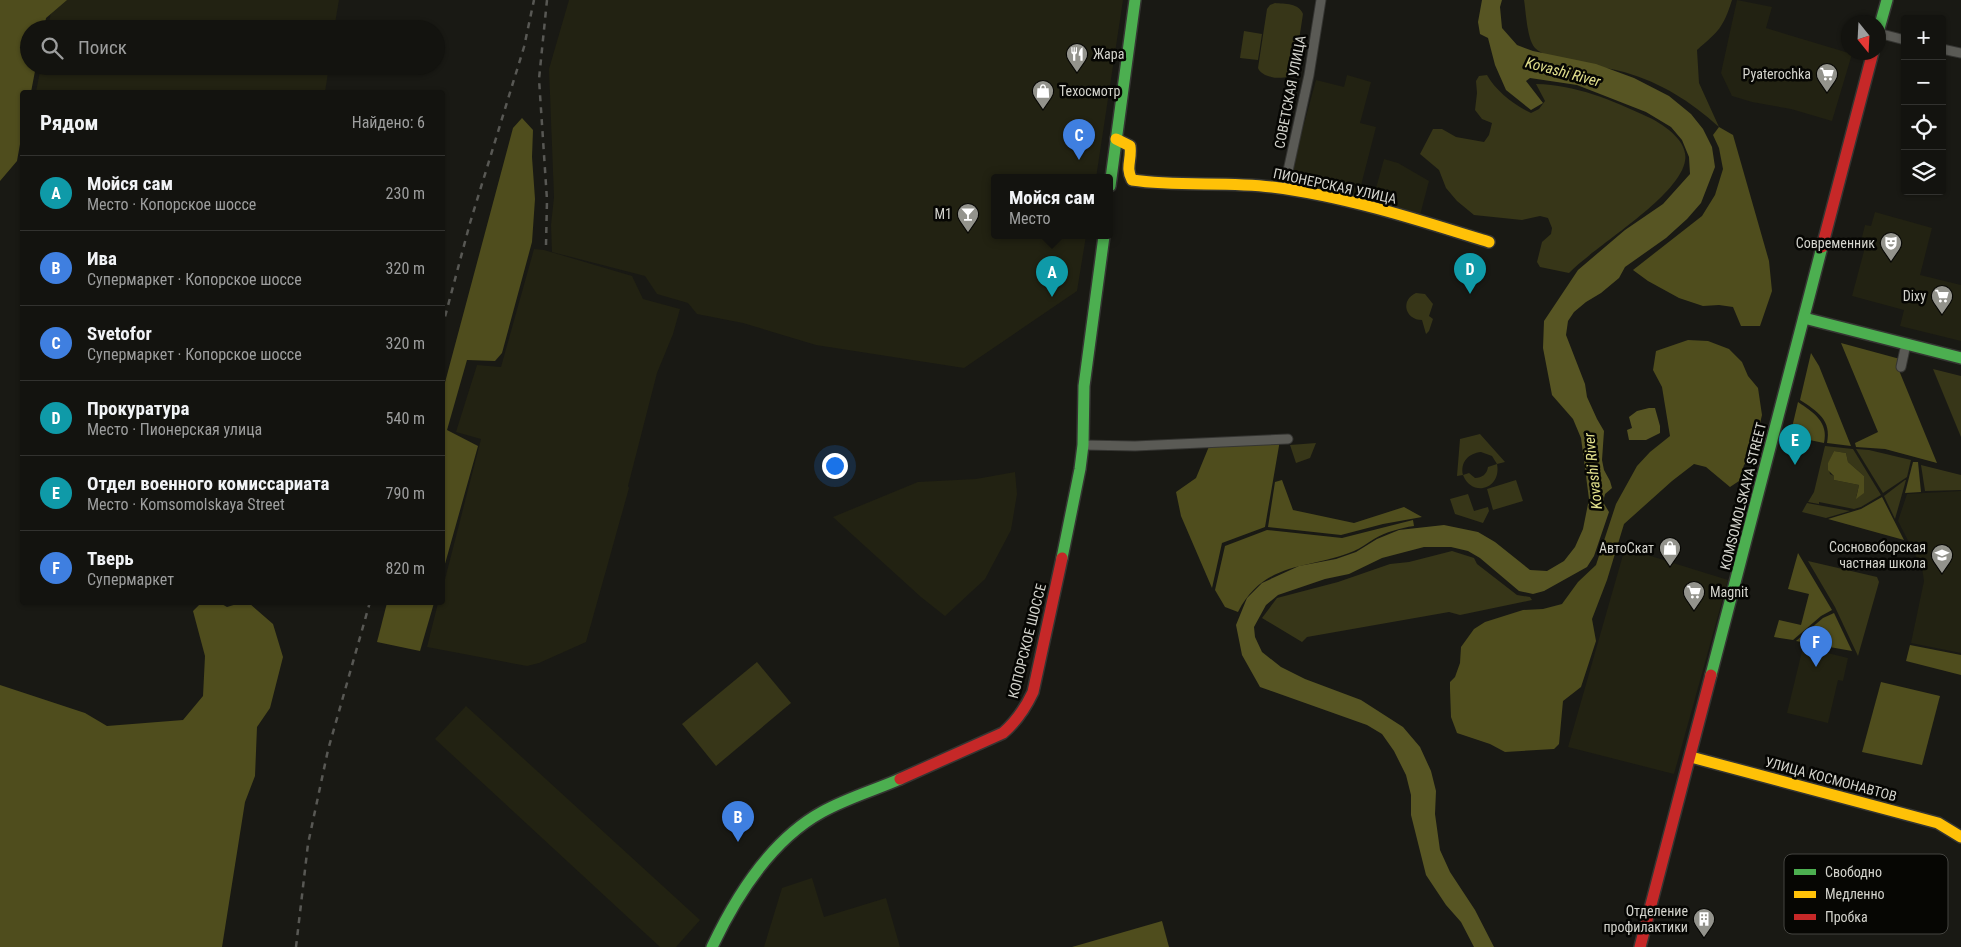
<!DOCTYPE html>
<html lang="ru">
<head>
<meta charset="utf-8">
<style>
  body { margin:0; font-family:"Roboto Condensed",sans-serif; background:#1c1c18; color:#f1f3f6 }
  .controls { position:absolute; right:15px; top:15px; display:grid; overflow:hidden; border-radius:5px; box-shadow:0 1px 4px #0004 }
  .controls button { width:45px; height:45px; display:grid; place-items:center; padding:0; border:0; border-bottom:1px solid #32322f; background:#13130f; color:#f1f3f6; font:25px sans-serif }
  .compass { position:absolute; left:1841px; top:15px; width:45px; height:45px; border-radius:50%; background:#13130f; box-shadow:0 1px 4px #0004; rotate:162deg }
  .you { position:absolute; left:834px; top:465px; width:18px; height:18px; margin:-12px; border:4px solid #fff; border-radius:50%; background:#1a73e8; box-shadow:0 0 0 8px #1a73e833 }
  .badge { display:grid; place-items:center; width:32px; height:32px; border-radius:50%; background:#93938c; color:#fff; font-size:16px; font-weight:700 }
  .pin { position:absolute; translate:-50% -41px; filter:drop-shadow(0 1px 2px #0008) }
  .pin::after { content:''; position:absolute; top:26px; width:18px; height:15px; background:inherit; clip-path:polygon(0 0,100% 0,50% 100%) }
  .popup { position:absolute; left:991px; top:174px; width:122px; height:65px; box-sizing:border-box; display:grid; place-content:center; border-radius:5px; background:#13130f; filter:drop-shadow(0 1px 4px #0005); font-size:16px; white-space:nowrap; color:#9d9e9e }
  .popup b { font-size:19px; color:#f1f3f6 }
  .popup::after { content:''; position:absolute; left:50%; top:100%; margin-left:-10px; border:10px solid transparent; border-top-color:#13130f }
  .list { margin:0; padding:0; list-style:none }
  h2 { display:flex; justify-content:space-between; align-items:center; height:65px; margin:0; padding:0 20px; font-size:21px }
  h2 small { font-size:16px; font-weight:400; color:#9d9e9e }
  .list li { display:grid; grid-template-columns:32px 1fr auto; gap:15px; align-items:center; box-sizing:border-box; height:75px; padding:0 20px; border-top:1px solid #32322f }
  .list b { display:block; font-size:19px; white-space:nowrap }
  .list p { margin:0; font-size:16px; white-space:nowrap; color:#9d9e9e }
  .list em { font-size:16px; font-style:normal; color:#9d9e9e }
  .icon { flex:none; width:28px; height:28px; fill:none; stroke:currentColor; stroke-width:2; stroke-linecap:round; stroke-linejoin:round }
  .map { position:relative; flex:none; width:1961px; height:947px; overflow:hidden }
  .search { position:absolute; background:#13130f; box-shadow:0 1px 4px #0004; left:20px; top:20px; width:425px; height:55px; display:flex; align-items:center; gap:12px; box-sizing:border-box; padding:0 18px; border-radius:28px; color:#9d9e9e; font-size:19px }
  .panel { position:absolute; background:#13130f; box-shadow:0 1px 4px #0004; left:20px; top:90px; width:425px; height:515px; border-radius:5px }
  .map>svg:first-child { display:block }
</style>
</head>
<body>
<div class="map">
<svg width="1961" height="947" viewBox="0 0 1961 947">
  <rect width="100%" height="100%" fill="#191914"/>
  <!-- built -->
  <g fill="#222212">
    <polygon points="53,0 339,0 334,29 48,29"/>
    <polygon points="569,0 1123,0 1096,178 994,178 994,236 1086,236 1077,291 964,368 816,345 743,323 697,314 688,303 657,294 645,276 552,252 551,225 554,197 549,69"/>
    <polygon points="1737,0 1772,7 1766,28 1852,54 1832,121 1791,109 1752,102 1732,96 1721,73"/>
    <polygon points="41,66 329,66 325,92 36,92"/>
    <polygon points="1347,75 1371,82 1360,123 1376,127 1357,201 1288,183 1316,80 1344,87"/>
    <polygon points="1384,159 1398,163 1429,181 1420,215 1372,203"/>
    <polygon points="1875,212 1932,228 1920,275 1961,285 1961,341 1900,326 1904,310 1852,296 1864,251 1860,245 1865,225 1871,226"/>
    <polygon points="534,249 544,250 632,276 643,299 680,309 673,334 657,373 628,486 629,488 586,642 539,663 527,666 427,647 438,603 442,602 443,587 481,439 456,432 477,365 501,367"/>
    <polygon points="1015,472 1017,494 1011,530 985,579 945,616 921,597 833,517 918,482 976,479"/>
    <polygon points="1961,491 1961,653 1911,643 1924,581 1922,568 1898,521 1907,494"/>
    <polygon points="1625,548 1728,580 1674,774 1568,747"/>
    <polygon points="1803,647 1848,658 1843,681 1838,680 1828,723 1787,713"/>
    <polygon points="466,706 700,920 676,947 660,947 435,739"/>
    <polygon points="812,878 824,917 886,898 900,947 764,947 782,888"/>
  </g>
  <!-- green -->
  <g fill="#373618" fill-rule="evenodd">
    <path d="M1524,0h208c-9,28 -13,31 -35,50l2,33 20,44c-29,-26 -57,-44 -95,-55 -20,-6 -76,-10 -89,-24 -8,-9 -9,-36 -11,-48z"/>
    <path d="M1275,3c10,1 24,0 28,11l-9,59c-6,8 -32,6 -36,-5l9,-59 3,-4z"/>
    <polygon points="1244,31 1262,34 1258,60 1240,58"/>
    <path d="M1487,75c8,15 28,31 44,38l8,-4 6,-8 -9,-17c41,1 75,16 112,33 15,7 41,24 37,44 -6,36 -90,85 -116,112l-29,-6 -3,-5 5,-20 9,-8 1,-6 -4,-10 -8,-2 -18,4 -48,-5 -17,-14 -11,-13 -7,-18 -19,-16 13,-25h9l14,8 28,5 5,-7 3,-12 -10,-4 -7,-9 2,-17 -1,-12 3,-5z"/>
    <path d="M1416,293l9,1 8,10 -4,12 4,3 -4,12 -3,3 -4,-14c-17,0 -22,-20 -6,-27z"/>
    <polygon points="1933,369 1961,376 1961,437"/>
    <path d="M1480,434l25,28 -8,2c5,25 -25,34 -34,11l-6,1 3,-37zM1481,452l11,4 5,8 -9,3c-1,7 -6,11 -13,11l-6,-5 -6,2c-3,-13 6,-22 18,-23z"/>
    <polygon points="1316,443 1310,458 1296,463 1290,445"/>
    <path d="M1825,446l28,3 28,46 -20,12 -7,2 -35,-7v2l-11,-2 6,-10zM1834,451l12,2 2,9 16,14 -8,22 3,-13 -25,-5v-4l-4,-2 -2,-10z"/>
    <polygon points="1856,449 1869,450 1911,460 1907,477 1883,493"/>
    <polygon points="1921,465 1961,475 1961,490 1925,491"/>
    <polygon points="1516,480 1523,501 1493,510 1487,489"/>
    <polygon points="1905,480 1906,480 1895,519 1884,496"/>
    <polygon points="1468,494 1474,511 1488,507 1489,511 1483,523 1455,514 1450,499"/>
    <polygon points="1807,503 1850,511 1826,518 1802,512"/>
    <polygon points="1452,551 1474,558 1477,564 1517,595 1530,597 1532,600 1460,615 1449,612 1307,637 1302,642 1262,618 1277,598 1338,582 1390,564 1409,562"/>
    <polygon points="1808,561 1877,577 1879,582 1858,656 1835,607"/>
    <polygon points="757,662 791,703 716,766 682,724"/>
  </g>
  <!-- forest -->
  <g fill="#4f4d1d">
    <polygon points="0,0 67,0 46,18 44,29 29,29 29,66 36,66 31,92 22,92 22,133 17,161 0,181"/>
    <polygon points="522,118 533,130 532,157 535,199 532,242 502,353 495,361 467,360 447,430 478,446 443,571 443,390 513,128"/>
    <polygon points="1719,127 1733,135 1769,261 1772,291 1760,326 1741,326 1733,307 1719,305 1703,306 1679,298 1648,281 1633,270 1702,216 1715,195 1723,169 1719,148 1713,135"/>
    <polygon points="1688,340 1708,341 1729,349 1742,362 1748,376 1758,388 1762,415 1753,453 1744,465 1739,481 1730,487 1706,467 1694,464 1672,481 1624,524 1607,580 1592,619 1596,641 1581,687 1563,701 1559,744 1554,749 1505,752 1490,744 1457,733 1451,717 1450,689 1450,682 1455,677 1460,663 1461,647 1474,629 1485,622 1523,610 1543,609 1562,604 1578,582 1596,565 1616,504 1637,466 1650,452 1670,436 1662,387 1653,370 1656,351"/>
    <polygon points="1841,343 1900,359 1898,368 1937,463 1885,449 1856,447 1855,443 1878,432"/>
    <path d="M1811,353l8,13 32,80 -24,-3c5,-23 -10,-32 -27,-43z"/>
    <path d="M1798,402c15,10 31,20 26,41l-34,-7z"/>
    <polygon points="1280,440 1265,527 1222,543 1212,588 1181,516 1176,492 1196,478 1210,444"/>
    <polygon points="1834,451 1846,453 1848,462 1864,476 1864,493 1856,499 1859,485 1834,480 1834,476 1828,470 1828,463"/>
    <polygon points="1913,462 1918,462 1921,492 1905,493"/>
    <polygon points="1282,480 1293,510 1354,523 1404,507 1422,517 1383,524 1341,535 1268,527 1275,482"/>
    <polygon points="1882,497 1904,540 1828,519 1861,509"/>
    <path d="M1413,520l1,6c-14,2 -28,6 -40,13 -7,4 -13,9 -20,12 -46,19 -89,9 -116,61l-13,-5 -10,-17 10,-44 42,-16 75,8z"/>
    <polygon points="1798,553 1832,610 1821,616 1793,640 1774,637 1779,620 1801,625 1809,594 1788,589"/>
    <polygon points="202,602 220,603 227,607 240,603 249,603 273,624 283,657 270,708 257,727 255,776 245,802 222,947 0,947 0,685 85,713 107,726 183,720 203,696 205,656 193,611"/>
    <polygon points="387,603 434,603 420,651 377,642"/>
    <polygon points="1834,613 1852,651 1796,641 1823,618"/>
    <polygon points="1910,645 1961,655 1961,675 1906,661"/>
    <polygon points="1881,682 1940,696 1922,765 1862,752"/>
    <polygon points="1162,921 1169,947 1072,947"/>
  </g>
  <!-- water -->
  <g fill="#575523">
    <polygon points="1482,0 1502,0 1500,7 1502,28 1517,45 1533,51 1596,64 1634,78 1669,96 1691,114 1703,129 1712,147 1715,167 1701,203 1687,219 1666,238 1625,267 1619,278 1601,293 1586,302 1574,312 1568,321 1566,335 1585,384 1587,397 1597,419 1604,431 1602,460 1604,470 1610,481 1612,488 1605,494 1603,502 1609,512 1594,556 1587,567 1544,591 1533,594 1519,591 1480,558 1468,551 1451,547 1424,547 1382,558 1349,574 1325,579 1278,595 1266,605 1254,627 1255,637 1262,652 1281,667 1305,679 1361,700 1403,727 1420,747 1431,771 1436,791 1435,814 1440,850 1450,872 1475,910 1494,947 1474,947 1461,922 1446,905 1426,875 1411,815 1411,795 1406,775 1394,751 1382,734 1367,725 1260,687 1242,655 1236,625 1247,598 1262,583 1299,566 1336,559 1356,552 1377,539 1399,530 1444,525 1478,532 1495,542 1530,570 1547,571 1564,561 1575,547 1583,529 1589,499 1581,438 1573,419 1552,395 1543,348 1544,321 1578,270 1625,230 1663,204 1690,174 1689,157 1682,140 1671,127 1646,112 1577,85 1530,78 1526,81 1543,103 1531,110 1506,90 1495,65 1488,38 1480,34 1478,22"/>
    <polygon points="1649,408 1655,408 1660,426 1660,433 1646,440 1629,440 1627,430 1632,428 1629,417 1637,411"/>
  </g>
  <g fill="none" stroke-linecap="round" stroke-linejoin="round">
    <!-- street casing -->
    <g stroke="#353532" stroke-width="11">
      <g id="street">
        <polyline points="1878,33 1905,40"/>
        <polyline points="1942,49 1961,53"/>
        <polyline points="1284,189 1309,75 1321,0"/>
        <polyline points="1901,367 1906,344"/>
        <polyline points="1083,445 1135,446 1288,439"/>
      </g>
    </g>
    <!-- fast casing -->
    <g stroke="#353532" stroke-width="14">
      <g id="fast">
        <polyline points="1878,32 1887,0"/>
        <polyline points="1110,186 1135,0"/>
        <polyline points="1804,318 1961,358"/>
        <polyline points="1062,558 1080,469 1083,445 1084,386 1104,236"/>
        <polyline points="1711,675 1822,247"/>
        <path d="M712,947c24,-51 59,-107 110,-135 25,-14 53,-22 78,-33"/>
      </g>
    </g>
    <!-- slow casing -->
    <g stroke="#353532" stroke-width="14">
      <g id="slow">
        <path d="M1116,139l14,7c2,14 -5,21 2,34 47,7 94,1 140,7 73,9 147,33 217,55"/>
        <polyline points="1691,757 1938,823 1961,837"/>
      </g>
    </g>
    <!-- jam casing -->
    <g stroke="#353532" stroke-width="14">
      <g id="jam">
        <polyline points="1822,247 1873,52"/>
        <path d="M900,779l103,-46c14,-12 22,-24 30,-41l29,-134"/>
        <polyline points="1640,947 1711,675"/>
      </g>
    </g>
    <!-- street -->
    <use href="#street" stroke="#5a5a55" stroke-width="9"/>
    <!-- fast -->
    <use href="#fast" stroke="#4caf50" stroke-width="11"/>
    <!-- slow -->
    <use href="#slow" stroke="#ffc107" stroke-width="11"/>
    <!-- jam -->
    <use href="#jam" stroke="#c62828" stroke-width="11"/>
    <!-- rail -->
    <g stroke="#585854" stroke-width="2.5" stroke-dasharray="6 6" stroke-linecap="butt">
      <polyline points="546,245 547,200 539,79 547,0"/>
      <polyline points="442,328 470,223 524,47 534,0"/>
      <polyline points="296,947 308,844 328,750 370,602"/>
    </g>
  </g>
  <!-- icons -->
  <defs>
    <g id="restaurant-pin" transform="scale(1.125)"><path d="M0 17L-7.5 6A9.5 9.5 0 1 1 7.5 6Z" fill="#93938c" stroke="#060603"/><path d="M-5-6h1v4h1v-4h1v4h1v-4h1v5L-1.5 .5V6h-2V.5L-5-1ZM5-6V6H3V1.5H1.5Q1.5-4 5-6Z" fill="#fff"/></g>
    <g id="supermarket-pin" transform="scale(1.125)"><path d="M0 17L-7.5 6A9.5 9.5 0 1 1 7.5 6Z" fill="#93938c" stroke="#060603"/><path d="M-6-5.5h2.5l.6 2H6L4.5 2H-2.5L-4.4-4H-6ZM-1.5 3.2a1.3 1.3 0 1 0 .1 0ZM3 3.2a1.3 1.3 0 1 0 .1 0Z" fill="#fff"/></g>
    <g id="shop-pin" transform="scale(1.125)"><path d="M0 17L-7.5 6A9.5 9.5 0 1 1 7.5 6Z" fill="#93938c" stroke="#060603"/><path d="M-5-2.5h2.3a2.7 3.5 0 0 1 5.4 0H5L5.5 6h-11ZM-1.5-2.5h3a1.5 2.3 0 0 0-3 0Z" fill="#fff"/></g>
    <g id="bar-pin" transform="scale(1.125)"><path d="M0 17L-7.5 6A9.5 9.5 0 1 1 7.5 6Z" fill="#93938c" stroke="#060603"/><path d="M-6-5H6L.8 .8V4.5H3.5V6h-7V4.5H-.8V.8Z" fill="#fff"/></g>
    <g id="theatre-pin" transform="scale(1.125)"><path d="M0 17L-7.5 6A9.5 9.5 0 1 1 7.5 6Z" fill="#93938c" stroke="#060603"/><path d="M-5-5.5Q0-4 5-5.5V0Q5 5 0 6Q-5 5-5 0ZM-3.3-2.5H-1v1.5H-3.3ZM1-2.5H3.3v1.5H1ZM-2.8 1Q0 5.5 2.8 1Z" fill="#fff"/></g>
    <g id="school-pin" transform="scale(1.125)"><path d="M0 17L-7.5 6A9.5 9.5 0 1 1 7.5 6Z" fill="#93938c" stroke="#060603"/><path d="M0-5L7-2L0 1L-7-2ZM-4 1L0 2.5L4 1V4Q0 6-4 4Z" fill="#fff"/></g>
    <g id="building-pin" transform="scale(1.125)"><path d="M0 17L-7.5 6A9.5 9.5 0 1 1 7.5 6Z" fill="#93938c" stroke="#060603"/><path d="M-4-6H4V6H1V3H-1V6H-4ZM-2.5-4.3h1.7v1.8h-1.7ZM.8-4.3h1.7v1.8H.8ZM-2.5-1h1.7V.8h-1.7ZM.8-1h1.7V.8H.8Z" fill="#fff"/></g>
  </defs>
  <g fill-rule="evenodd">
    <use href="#restaurant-pin" x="1077" y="54"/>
    <use href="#supermarket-pin" x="1827" y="74"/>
    <use href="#shop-pin" x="1043" y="91"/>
    <use href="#bar-pin" x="968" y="214"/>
    <use href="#theatre-pin" x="1891" y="243"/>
    <use href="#supermarket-pin" x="1942" y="296"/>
    <use href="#shop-pin" x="1670" y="548"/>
    <use href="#school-pin" x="1942" y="555"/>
    <use href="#supermarket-pin" x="1694" y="592"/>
    <use href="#building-pin" x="1704" y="919"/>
  </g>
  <g text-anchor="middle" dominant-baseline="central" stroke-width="5" stroke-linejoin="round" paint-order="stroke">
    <!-- poi labels -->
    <g font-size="14" fill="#d4d4cd" stroke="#060603" text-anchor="end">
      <text x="1093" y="54" text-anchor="start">Жара</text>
      <text x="1811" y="74">Pyaterochka</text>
      <text x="1059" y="91" text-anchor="start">Техосмотр</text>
      <text x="952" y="214">М1</text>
      <text x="1875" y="243">Современник</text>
      <text x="1926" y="296">Dixy</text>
      <text x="1926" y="547">Сосновоборская<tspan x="1926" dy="16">частная школа</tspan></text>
      <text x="1654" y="548">АвтоСкат</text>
      <text x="1710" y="592" text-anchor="start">Magnit</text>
      <text x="1688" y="911">Отделение<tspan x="1688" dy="16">профилактики</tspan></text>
    </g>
    <!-- street labels -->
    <g font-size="14" fill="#d4d4cd" stroke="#060603">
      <text transform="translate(1290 92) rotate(-79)">СОВЕТСКАЯ УЛИЦА</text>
      <text transform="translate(1335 186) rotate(12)">ПИОНЕРСКАЯ УЛИЦА</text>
      <text transform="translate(1743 496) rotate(-76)">KOMSOMOLSKAYA STREET</text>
      <text transform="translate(1027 641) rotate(-76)">КОПОРСКОЕ ШОССЕ</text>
      <text transform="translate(1831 779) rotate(15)">УЛИЦА КОСМОНАВТОВ</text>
    </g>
    <!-- water labels -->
    <g font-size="15" font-style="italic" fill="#e2e08c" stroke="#060603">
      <text transform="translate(1563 72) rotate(15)">Kovashi River</text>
      <text transform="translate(1593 471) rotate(-96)">Kovashi River</text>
    </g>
  </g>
  <!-- legend -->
  <rect x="1784" y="854" width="164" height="80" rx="8" fill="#060603" stroke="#444440" stroke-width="1"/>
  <rect x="1794" y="869" width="22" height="6" fill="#4caf50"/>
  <rect x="1794" y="891" width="22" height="7" fill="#ffc107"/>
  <rect x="1794" y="914" width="22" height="6" fill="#c62828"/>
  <g font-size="14" fill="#d4d4cd">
    <text x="1825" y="877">Свободно</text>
    <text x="1825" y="899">Медленно</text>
    <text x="1825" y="922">Пробка</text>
  </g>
</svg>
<div class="controls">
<button>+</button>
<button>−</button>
<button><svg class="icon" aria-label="locate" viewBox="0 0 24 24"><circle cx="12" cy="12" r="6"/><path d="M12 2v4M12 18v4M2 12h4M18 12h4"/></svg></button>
<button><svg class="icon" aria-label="layers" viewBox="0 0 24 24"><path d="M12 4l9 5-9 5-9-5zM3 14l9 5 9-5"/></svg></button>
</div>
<svg class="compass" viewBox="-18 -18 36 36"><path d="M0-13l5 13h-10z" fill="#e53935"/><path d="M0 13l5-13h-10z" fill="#9d9e9e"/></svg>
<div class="you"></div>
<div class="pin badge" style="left:1052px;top:297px;background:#0f9aa8">A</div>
<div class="popup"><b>Мойся сам</b>Место</div>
<div class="pin badge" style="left:738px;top:842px;background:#3f7fe0">B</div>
<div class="pin badge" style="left:1079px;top:160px;background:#3f7fe0">C</div>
<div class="pin badge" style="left:1470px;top:294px;background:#0f9aa8">D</div>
<div class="pin badge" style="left:1795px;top:465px;background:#0f9aa8">E</div>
<div class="pin badge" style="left:1816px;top:667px;background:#3f7fe0">F</div>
<div class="search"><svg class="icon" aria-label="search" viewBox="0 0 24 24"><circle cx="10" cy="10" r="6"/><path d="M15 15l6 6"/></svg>Поиск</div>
<section class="panel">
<h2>Рядом<small>Найдено: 6</small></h2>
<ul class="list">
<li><span class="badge" style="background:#0f9aa8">A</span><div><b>Мойся сам</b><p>Место · Копорское шоссе</p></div><em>230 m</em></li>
<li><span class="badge" style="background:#3f7fe0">B</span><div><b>Ива</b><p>Супермаркет · Копорское шоссе</p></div><em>320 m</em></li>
<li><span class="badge" style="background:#3f7fe0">C</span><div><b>Svetofor</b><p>Супермаркет · Копорское шоссе</p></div><em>320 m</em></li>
<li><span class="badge" style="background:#0f9aa8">D</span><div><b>Прокуратура</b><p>Место · Пионерская улица</p></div><em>540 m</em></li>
<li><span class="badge" style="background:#0f9aa8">E</span><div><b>Отдел военного комиссариата</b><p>Место · Komsomolskaya Street</p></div><em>790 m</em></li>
<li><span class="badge" style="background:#3f7fe0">F</span><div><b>Тверь</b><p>Супермаркет</p></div><em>820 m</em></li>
</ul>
</section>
</div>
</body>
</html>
